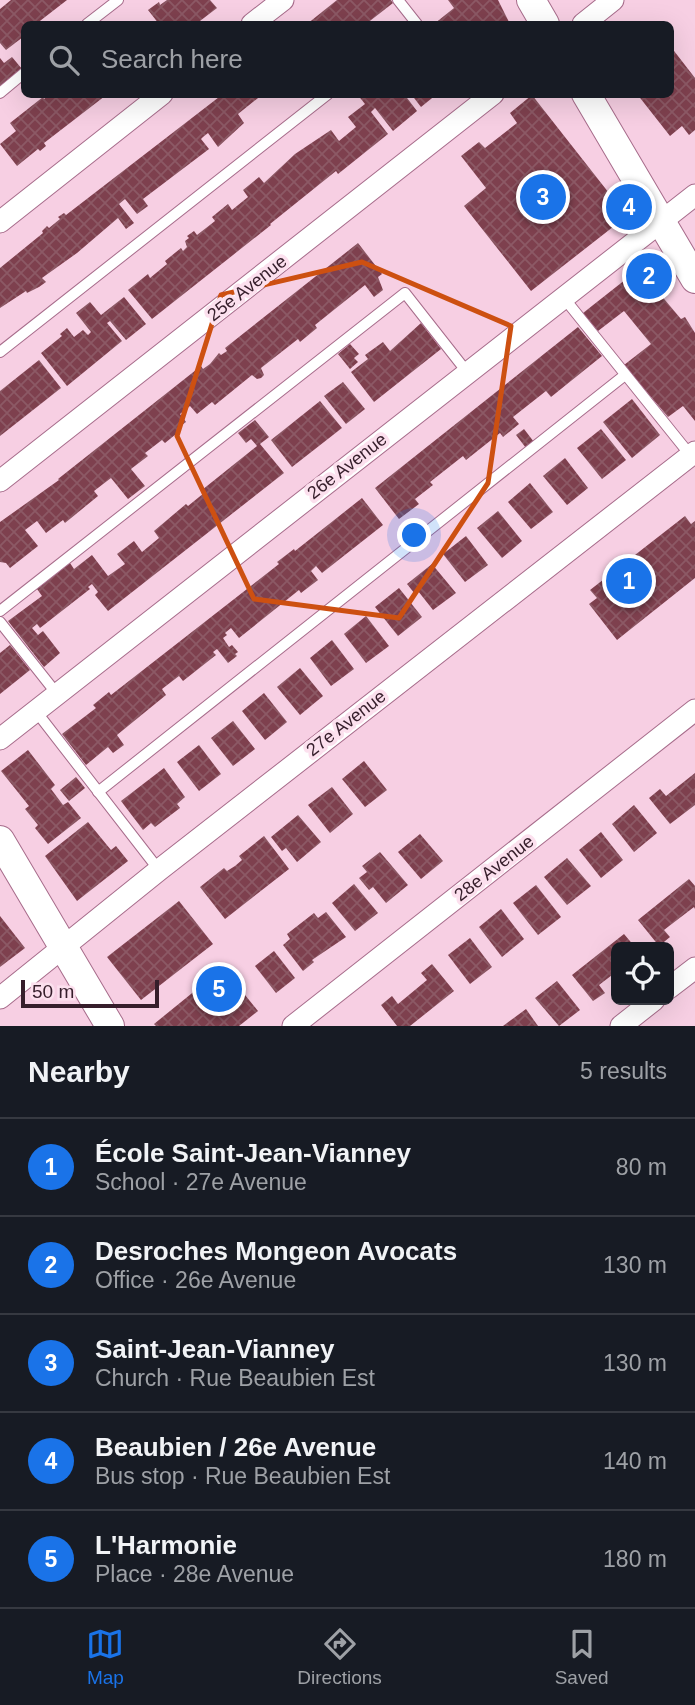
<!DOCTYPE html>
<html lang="en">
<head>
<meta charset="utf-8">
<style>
  body { margin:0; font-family:Helvetica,sans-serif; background:#20242c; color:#f1f3f6 }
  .controls { position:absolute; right:21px; bottom:21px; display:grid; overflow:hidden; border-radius:10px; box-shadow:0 7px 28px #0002 }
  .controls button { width:63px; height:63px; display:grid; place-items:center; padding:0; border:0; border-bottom:2px solid #363941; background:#171b24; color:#f1f3f6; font:35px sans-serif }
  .scale { position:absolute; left:21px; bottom:18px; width:138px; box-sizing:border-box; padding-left:7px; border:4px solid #361e2b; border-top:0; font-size:19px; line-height:24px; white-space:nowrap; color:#361e2b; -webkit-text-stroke:5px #fce0ee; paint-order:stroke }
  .you { position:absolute; left:415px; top:536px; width:24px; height:24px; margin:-18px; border:5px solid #fff; border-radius:50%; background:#1a73e8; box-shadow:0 0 0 10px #1a73e833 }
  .badge { display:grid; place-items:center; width:46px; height:46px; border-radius:50%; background:#1a73e8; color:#fff; font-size:23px; font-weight:700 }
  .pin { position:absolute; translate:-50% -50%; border:4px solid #fff; box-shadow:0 2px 7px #0006 }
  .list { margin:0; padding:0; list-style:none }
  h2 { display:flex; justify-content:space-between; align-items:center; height:91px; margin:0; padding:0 28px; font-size:30px }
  h2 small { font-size:23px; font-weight:400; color:#9ea1a6 }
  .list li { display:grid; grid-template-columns:46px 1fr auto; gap:21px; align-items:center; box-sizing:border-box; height:98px; padding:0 28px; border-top:2px solid #363941 }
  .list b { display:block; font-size:26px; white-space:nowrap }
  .list p { margin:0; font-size:23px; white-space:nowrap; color:#9ea1a6 }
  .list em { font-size:23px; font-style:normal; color:#9ea1a6 }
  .icon { flex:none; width:38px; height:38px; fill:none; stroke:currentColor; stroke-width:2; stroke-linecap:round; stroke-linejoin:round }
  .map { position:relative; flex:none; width:695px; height:1026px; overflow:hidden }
  .search { position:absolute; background:#171b24; box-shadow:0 7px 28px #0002; left:21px; right:21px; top:21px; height:77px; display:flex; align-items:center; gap:18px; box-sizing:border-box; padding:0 24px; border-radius:10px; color:#9ea1a6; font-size:26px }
  .sheet { height:581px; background:#171b24 }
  nav { display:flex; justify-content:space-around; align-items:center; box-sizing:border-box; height:98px; border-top:2px solid #363941; background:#171b24; font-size:19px; color:#9ea1a6 }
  nav a { display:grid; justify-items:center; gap:4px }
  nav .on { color:#1a73e8 }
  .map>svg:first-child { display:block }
</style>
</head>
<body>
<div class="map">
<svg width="695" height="1026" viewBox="0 0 695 1026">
  <defs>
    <pattern id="building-cross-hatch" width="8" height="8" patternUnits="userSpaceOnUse" patternTransform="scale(1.75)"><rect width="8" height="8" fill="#7e404e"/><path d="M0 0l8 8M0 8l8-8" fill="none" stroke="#8c5965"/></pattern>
  </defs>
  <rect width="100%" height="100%" fill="#f7cfe3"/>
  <!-- building -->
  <g fill="url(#building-cross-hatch)">
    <polygon points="11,0 67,0 36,24 24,24 23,37 6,50 0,43 0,9"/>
    <polygon points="167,0 210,0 217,8 196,24 159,24 148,10 159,2 160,5"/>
    <polygon points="337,0 391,0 393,3 366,24 307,24"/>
    <polygon points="448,0 498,0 510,24 434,24 454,8"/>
    <polygon points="671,47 695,78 695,130 689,135 682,126 670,136 637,94 671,94"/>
    <polygon points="12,57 22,69 0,87 0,58 4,63"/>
    <polygon points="50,94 112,94 107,98 105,96 44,143 46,146 40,151 38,149 17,166 0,144 16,131 10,123 43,97 44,99"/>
    <polygon points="223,94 263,94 238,114 244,123 218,147 208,133 203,137 201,139 209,149 143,199 148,206 137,214 125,199 119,204 134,223 126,229 118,218 77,253 42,278 46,282 39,287 27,293 26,291 0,308 0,268 43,233 42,231 47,226 49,228 60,219 58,217 64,213 66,215"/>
    <polygon points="357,94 404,94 417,111 393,131 375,108 371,112 388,134 338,174 336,171 270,224 271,225 152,319 128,290 148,274 150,278 167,264 165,261 181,248 183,251 187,247 185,241 189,238 187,236 194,231 197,235 215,221 212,217 228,204 232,210 248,197 243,190 259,177 264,183 295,154 331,130 339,141 356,127 348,117 365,104"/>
    <polygon points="411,94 437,94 421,107"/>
    <polygon points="532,95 627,216 531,291 464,206 486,188 461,156 479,142 485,148 517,123 510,113"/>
    <polygon points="358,243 382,274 378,277 383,290 374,297 365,285 315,325 317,328 300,342 298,339 261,368 264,375 261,378 257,379 252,375 215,405 212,402 197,414 190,406 180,414 186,422 179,427 181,430 165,443 162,440 145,453 148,456 131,469 145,486 128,499 111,478 94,491 98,496 65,523 63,520 46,533 37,521 25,530 38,546 10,568 6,563 0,562 0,522 59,480 58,479 201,366 203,369 210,364 219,353 221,355 227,351 225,348"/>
    <polygon points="649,261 663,279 654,287 681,319 685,317 695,333 695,421 683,406 668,417 624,365 651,344 624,311 598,331 583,313"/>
    <polygon points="124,297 146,324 126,340 110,321 107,323 122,341 67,386 41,353 62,336 60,334 67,328 74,337 83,330 88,335 91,332 76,313 90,302 101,315"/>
    <polygon points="421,323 441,349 374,402 351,372 368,359 365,355 383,342 390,351"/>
    <polygon points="578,327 602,356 551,397 546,391 513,417 519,424 503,437 500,433 466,460 463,456 430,482 433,485 415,499 419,504 399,519 375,488"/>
    <polygon points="350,344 359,354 354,358 358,362 350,369 338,354"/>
    <polygon points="39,360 61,388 0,436 0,391"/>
    <polygon points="343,382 365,409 346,424 324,396"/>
    <polygon points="632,399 660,435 632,458 603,422"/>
    <polygon points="320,401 342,428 292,467 271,440"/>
    <polygon points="255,420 269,437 260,444 284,473 108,611 95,595 98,592 92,584 88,587 90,589 40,628 37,624 32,628 38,635 43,631 60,653 44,667 8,621 42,596 37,589 70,563 74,569 92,555 108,576 125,564 117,554 134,541 142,552 159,538 154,531 186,504 188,506 204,493 202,490 257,446 251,439 246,443 238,433"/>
    <polygon points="524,429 534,442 526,448 516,435"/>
    <polygon points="601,429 626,460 602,479 577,448"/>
    <polygon points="565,458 588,488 567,505 543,476"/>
    <polygon points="530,483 553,512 531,529 508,502"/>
    <polygon points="362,498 383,525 322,573 316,566 311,571 318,580 301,593 299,590 239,638 231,628 225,633 227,635 223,638 229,647 232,645 238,652 235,654 237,656 228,663 217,649 213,652 216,655 183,681 179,676 162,689 166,695 117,735 124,745 113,753 108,747 86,765 62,734 96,708 93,705 109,692 111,695 279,564 277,562 294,549 295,551"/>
    <polygon points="498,511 522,541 502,558 477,528"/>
    <polygon points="685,516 691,524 695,521 695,578 617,640 589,604 597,598 590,590"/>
    <polygon points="466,536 488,565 465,582 443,554"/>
    <polygon points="432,564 456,593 433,610 418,591 415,594 407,584"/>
    <polygon points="399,588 422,617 398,636 375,607"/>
    <polygon points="366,616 389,646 366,663 344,634"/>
    <polygon points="332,640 354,669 331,686 310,658"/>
    <polygon points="10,645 30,670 0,694 0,653"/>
    <polygon points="300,668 323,696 300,715 277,687"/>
    <polygon points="264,693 287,722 265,740 242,711"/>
    <polygon points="233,721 255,749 233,766 211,738"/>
    <polygon points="199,745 221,774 199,791 177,762"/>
    <polygon points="28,750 55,785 51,789 63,805 68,802 81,818 48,844 35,828 38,825 25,809 29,806 1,771"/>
    <polygon points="364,761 387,790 365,807 342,779"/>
    <polygon points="164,768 185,797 177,804 180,808 155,827 151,823 143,830 121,801"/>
    <polygon points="695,773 695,805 670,824 649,798 660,789 666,796"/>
    <polygon points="76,777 85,788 69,801 60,790"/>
    <polygon points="332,787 353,814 330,833 308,805"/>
    <polygon points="634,805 657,833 634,852 612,824"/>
    <polygon points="298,815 321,842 297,862 286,848 282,851 271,837"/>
    <polygon points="88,822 111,850 116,846 128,861 77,901 45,856"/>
    <polygon points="601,832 623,860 601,878 579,850"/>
    <polygon points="420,834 443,861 421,879 398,852"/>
    <polygon points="264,836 289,869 225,919 200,887 224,868 227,871 235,866 242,860 239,856"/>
    <polygon points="380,852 408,885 386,903 373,887 369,890 359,878 367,872 362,866"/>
    <polygon points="567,858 591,886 567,905 544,877"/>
    <polygon points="689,879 695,886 695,909 694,907 664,930 670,937 659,946 638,920"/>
    <polygon points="354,884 378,913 355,931 332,903"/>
    <polygon points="536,885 561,917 538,935 513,903"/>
    <polygon points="179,901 213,944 141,1000 107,957"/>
    <polygon points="501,909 524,939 502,957 479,927"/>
    <polygon points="326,912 346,937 312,960 314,962 303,971 283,945 290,939 287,934 314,913 318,918"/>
    <polygon points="0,916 25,948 0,967"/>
    <polygon points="624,934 635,947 616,947 616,972 599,985 605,993 593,1001 572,975"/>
    <polygon points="470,938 492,967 470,984 448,955"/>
    <polygon points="274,951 295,978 276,993 255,966"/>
    <polygon points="432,964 454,991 410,1026 397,1026 381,1005 392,996 398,1004 427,980 421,973"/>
    <polygon points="223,968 258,1011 239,1026 156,1026 154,1024"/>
    <polygon points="557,981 580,1010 559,1026 535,998"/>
    <polygon points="526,1009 538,1026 503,1026"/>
  </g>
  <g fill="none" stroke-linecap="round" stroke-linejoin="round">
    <!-- service casing -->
    <g stroke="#a76c8b" stroke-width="12">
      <g id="service">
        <polyline points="398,0 417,24"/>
        <polyline points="87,24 118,0"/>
        <polyline points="0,93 24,73"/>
        <polyline points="564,298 691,456"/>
        <polyline points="0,352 328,94"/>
        <polyline points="0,611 405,293 467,372"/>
        <polyline points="0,622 57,694"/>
        <polyline points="35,710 159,870"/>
        <polyline points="98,792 625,375"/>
      </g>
    </g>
    <!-- minor casing -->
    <g stroke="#a76c8b" stroke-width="23">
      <g id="minor">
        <polyline points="252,24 283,0"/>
        <polyline points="583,24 613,0"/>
        <polyline points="0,222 162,94"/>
        <polyline points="0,481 493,94"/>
        <polyline points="0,739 695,195"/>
        <polyline points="669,988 695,968"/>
        <polyline points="0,998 159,870 695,452"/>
        <polyline points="293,1026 695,710"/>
        <polyline points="621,1026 654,1000"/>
      </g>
    </g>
    <!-- tertiary casing -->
    <g stroke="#a76c8b" stroke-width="30">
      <g id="tertiary">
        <polyline points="531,0 545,24"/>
        <polyline points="586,94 695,279"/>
        <polyline points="0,840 110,1026"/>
      </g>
    </g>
    <!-- service -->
    <use href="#service" stroke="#fff" stroke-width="10"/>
    <!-- minor -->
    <use href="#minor" stroke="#fff" stroke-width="21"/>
    <!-- tertiary -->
    <use href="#tertiary" stroke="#fff" stroke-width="28"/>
  </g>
  <!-- marked area -->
  <path fill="none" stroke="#cd5011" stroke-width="5" stroke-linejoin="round" d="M362,262l149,64 -23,157 -89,135 -145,-19 -77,-163 44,-141z"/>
  <g text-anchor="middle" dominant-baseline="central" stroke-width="7" stroke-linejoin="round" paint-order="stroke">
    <!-- street labels -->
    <g font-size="18" fill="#361e2b" stroke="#fce0ee">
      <text transform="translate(247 288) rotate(-38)">25e Avenue</text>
      <text transform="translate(347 466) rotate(-38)">26e Avenue</text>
      <text transform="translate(346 723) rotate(-38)">27e Avenue</text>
      <text transform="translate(494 868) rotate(-38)">28e Avenue</text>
    </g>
  </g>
</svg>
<div class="controls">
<button><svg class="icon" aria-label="locate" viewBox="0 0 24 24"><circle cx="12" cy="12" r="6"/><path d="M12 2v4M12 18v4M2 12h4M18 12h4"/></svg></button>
</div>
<div class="scale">50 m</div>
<div class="you"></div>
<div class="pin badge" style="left:629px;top:581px">1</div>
<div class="pin badge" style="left:649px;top:276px">2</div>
<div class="pin badge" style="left:543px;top:197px">3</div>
<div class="pin badge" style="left:629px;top:207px">4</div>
<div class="pin badge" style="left:219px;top:989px">5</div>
<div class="search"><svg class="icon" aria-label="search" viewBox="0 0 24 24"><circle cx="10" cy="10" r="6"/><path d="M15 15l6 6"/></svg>Search here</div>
</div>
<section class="sheet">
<h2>Nearby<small>5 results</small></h2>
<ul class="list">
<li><span class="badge">1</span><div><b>École Saint-Jean-Vianney</b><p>School · 27e Avenue</p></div><em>80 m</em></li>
<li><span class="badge">2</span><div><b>Desroches Mongeon Avocats</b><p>Office · 26e Avenue</p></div><em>130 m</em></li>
<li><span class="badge">3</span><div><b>Saint-Jean-Vianney</b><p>Church · Rue Beaubien Est</p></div><em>130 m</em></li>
<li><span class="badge">4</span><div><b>Beaubien / 26e Avenue</b><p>Bus stop · Rue Beaubien Est</p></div><em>140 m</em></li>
<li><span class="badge">5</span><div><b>L'Harmonie</b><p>Place · 28e Avenue</p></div><em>180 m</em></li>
</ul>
</section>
<nav>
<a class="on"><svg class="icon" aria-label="map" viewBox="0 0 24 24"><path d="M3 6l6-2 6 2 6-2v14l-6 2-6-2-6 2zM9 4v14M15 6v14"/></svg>Map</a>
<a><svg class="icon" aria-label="directions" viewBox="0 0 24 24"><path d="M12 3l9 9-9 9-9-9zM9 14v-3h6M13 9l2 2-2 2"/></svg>Directions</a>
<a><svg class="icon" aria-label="saved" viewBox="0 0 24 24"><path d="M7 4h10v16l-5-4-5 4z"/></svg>Saved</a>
</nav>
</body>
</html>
